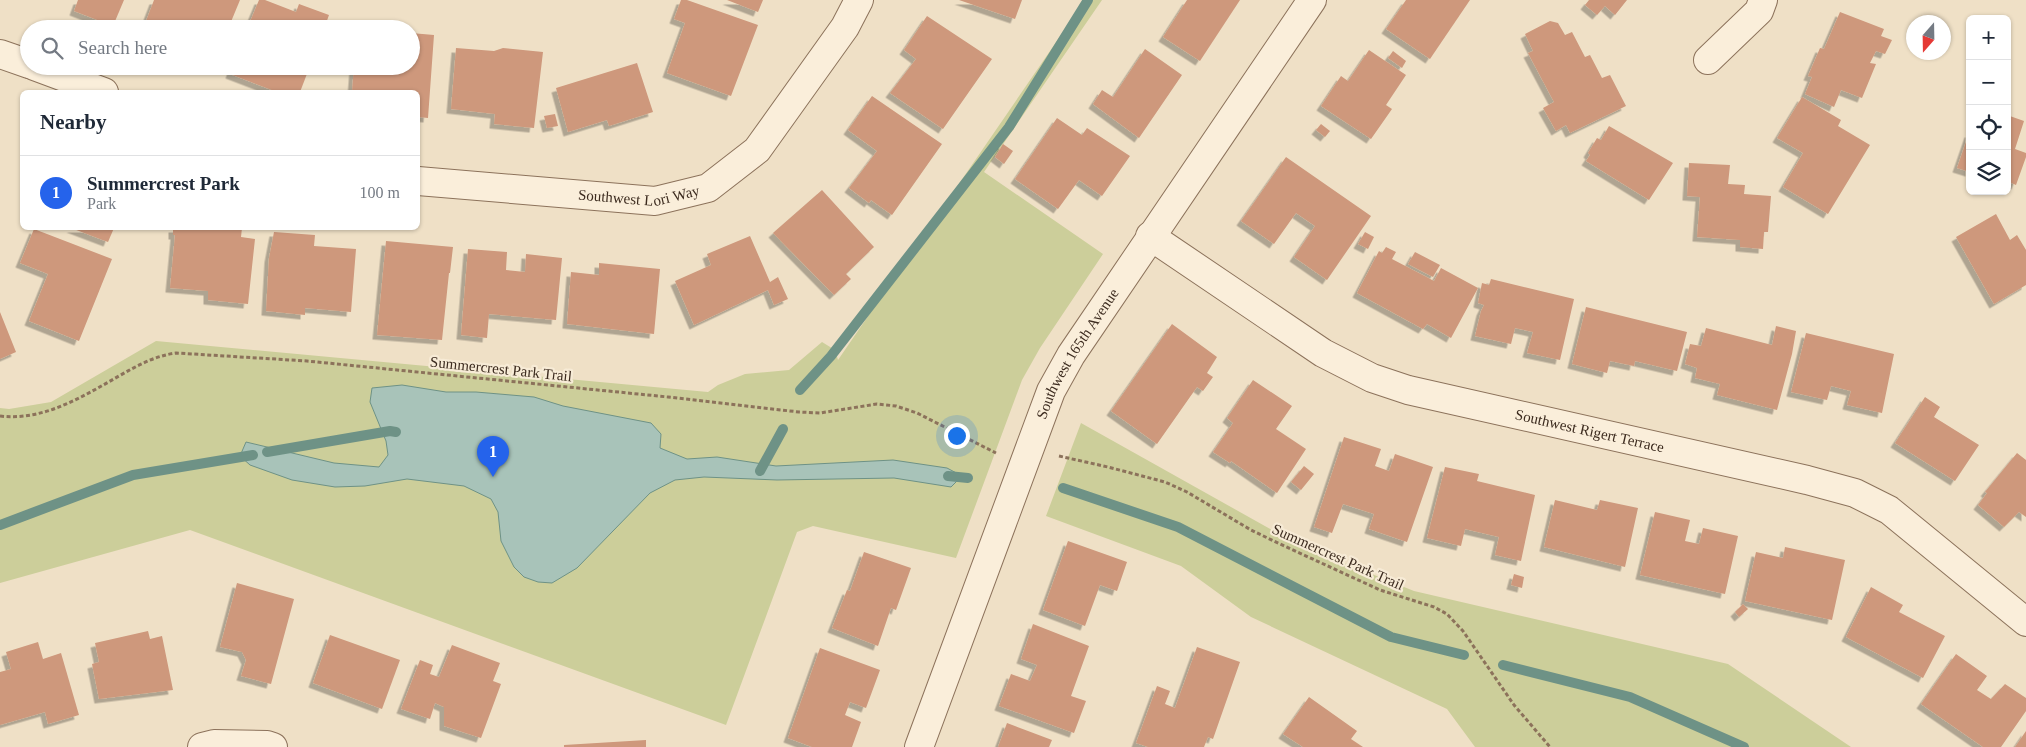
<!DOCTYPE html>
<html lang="en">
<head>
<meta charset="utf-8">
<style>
  body { margin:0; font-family:Georgia,serif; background:#f2f2f3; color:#1f2937 }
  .controls { position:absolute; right:15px; top:15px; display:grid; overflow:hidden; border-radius:8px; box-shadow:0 1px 4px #0004 }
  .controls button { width:45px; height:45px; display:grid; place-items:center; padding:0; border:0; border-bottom:1px solid #e0e1e3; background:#fff; color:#1f2937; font:25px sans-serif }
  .compass { position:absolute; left:1906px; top:15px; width:45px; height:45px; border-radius:50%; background:#fff; box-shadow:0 1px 4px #0004; rotate:200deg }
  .you { position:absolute; left:956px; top:435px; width:18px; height:18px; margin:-12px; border:4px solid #fff; border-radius:50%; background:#1a73e8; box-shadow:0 0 0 8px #1a73e833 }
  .badge { display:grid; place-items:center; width:32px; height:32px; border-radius:50%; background:#2563eb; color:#fff; font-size:16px; font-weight:700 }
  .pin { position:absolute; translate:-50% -41px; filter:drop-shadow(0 1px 2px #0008) }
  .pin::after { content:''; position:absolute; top:26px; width:18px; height:15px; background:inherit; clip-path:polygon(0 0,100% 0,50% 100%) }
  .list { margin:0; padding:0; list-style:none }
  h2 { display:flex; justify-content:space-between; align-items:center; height:65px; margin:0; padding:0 20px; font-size:21px }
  h2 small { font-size:16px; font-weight:400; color:#747a83 }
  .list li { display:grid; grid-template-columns:32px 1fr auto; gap:15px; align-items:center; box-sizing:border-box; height:75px; padding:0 20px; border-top:1px solid #e0e1e3 }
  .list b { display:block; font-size:19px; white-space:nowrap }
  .list p { margin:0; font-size:16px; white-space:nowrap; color:#747a83 }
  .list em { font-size:16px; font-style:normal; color:#747a83 }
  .icon { flex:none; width:28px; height:28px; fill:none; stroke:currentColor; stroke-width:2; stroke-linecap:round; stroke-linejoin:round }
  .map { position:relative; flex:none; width:2026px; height:747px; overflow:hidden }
  .search { position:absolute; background:#fff; box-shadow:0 1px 4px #0004; left:20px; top:20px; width:400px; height:55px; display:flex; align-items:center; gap:12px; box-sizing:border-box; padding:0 18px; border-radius:28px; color:#747a83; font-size:19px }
  .panel { position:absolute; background:#fff; box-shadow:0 1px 4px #0004; left:20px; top:90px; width:400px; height:140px; border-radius:8px }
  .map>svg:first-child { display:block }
</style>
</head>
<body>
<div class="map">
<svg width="2026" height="747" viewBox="0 0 2026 747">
  <defs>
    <filter id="shadow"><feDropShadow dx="-4.5" dy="4.5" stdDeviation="0" flood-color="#0004"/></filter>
  </defs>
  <rect width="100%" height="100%" fill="#efe0c6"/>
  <!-- green -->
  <g fill="#ccce9a">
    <polygon points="1085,0 1102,0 984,172 1103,254 1040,348 1022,380 956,558 813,526 797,532 726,725 190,530 0,583 0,408 9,409 51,402 156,341 708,392 718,385 745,374 789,370 822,342 835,350 838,360"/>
    <polygon points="1081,423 1297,544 1414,591 1728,664 1851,747 1475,747 1447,709 1251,617 1181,566 1046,516"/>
  </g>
  <!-- water -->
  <polygon fill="#a8c3b9" stroke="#6e9286" points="402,385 446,392 476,392 534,397 563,406 651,423 661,434 660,448 687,459 717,457 776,466 893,460 947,468 962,476 951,487 894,478 777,480 704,477 675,480 650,493 577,568 552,583 538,582 524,577 514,567 501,541 498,512 491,499 464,486 407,479 365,486 335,487 292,480 250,465 240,456 246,442 334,463 379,467 388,455 386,441 370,402 372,388"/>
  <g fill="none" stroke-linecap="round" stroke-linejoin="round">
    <!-- stream -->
    <g stroke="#6e9286" stroke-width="10">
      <polyline points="800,390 831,356 1009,127 1088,0"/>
      <polyline points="267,452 390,431 396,432"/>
      <polyline points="760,471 783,429"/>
      <polyline points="948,476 968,478"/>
      <polyline points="1063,488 1178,527 1391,637 1464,655"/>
      <polyline points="0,525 133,475 253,455"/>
      <polyline points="1503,665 1630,697 1744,747"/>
    </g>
  </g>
  <!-- building -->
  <g fill="#ce987c" filter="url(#shadow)">
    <polygon points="78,0 124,0 113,26 74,11"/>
    <polygon points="154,0 240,0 228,29 143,29"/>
    <polygon points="259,0 265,0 296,12 299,4 329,15 324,29 247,29"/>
    <polygon points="681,0 687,0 758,25 731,96 667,73 685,23 674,19"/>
    <polygon points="727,0 763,0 758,12"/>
    <polygon points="959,0 1022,0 1015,19"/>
    <polygon points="1187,0 1240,0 1200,61 1163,37"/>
    <polygon points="1406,0 1470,0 1430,59 1386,29"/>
    <polygon points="1589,0 1627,0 1615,15 1605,6 1597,15 1585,5"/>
    <polygon points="1840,12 1884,29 1881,36 1892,40 1885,54 1876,51 1870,63 1876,64 1862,98 1841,90 1834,107 1805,94 1812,77 1808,76 1820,48 1824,49"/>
    <polygon points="927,16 992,59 943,129 890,93 916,59 904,50"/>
    <polygon points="1550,21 1558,23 1565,35 1572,32 1585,57 1590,55 1602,78 1610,75 1626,106 1570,133 1566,125 1556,131 1543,108 1554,102 1528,53 1533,51 1525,34"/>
    <polygon points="411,33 434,35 428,118 418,117 418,92 352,92 354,66 411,66"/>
    <polygon points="456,48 494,51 503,48 543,52 534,128 494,124 495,114 451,109"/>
    <polygon points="1145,49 1182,75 1139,138 1093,104 1102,90 1113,97"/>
    <polygon points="1369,50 1406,75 1386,105 1392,109 1371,139 1321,106 1341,76 1348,81"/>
    <polygon points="1393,51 1406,61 1402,68 1388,58"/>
    <polygon points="637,63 653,112 609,126 607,120 568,132 556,88"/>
    <polygon points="233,66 310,66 300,92 277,92 230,74"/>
    <polygon points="872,96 942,144 892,215 871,200 869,203 849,188 877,151 848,130"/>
    <polygon points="1802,97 1841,120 1838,126 1870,145 1828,214 1783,187 1803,153 1777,138"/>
    <polygon points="555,114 558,126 547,128 544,116"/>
    <polygon points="2007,115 2024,121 2015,149 2026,153 2026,157 2016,185 2007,181"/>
    <polygon points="1057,118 1082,135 1087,128 1130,156 1102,196 1079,180 1058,209 1015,179"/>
    <polygon points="1321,124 1330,131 1325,137 1316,130"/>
    <polygon points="1609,126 1673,163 1649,200 1586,161 1590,155 1588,153 1597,138 1601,140"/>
    <polygon points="1969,133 1970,133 1970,172 1957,168"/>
    <polygon points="1003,144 1013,151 1004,164 995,157"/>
    <polygon points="1286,157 1371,216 1327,280 1294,257 1315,226 1296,213 1274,244 1241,221"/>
    <polygon points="1689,163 1730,165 1728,184 1745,185 1744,194 1771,196 1768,232 1764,232 1763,249 1740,247 1740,240 1697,237 1700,197 1687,196"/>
    <polygon points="822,190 874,247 846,274 851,279 834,295 773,233"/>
    <polygon points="1996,214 2010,240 2017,235 2026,250 2026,285 1994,304 1956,237"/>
    <polygon points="71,228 114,228 108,242"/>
    <polygon points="173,228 242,228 241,237 255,239 248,304 208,300 208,291 170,288 175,235 173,235"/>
    <polygon points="34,229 112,259 79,341 29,321 48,274 20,263"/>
    <polygon points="274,232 315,235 314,246 356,249 351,312 305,308 305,315 266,311 269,258"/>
    <polygon points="1365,232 1374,237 1368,249 1358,244"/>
    <polygon points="750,236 770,282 778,277 788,299 774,305 768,290 694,325 675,281 711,265 707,254"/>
    <polygon points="386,241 453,247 450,273 449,273 442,340 377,335"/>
    <polygon points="1386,247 1396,252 1392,259 1434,281 1441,268 1478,288 1451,338 1427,324 1423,329 1357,293 1379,251 1382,253"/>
    <polygon points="468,249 507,252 506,270 525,272 526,254 562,258 556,320 489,314 487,338 461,335"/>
    <polygon points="1415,252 1440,265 1433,277 1408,264"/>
    <polygon points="599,263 660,269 654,334 567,324 571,272 599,275"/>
    <polygon points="1491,279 1574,299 1560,360 1527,353 1533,332 1515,328 1511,344 1475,336 1481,311 1484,305 1478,303 1482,283 1489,285"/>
    <polygon points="1586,307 1687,332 1677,371 1635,361 1634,366 1610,361 1607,373 1572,364"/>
    <polygon points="0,312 16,352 0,359"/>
    <polygon points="1172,324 1217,357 1207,373 1213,377 1203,391 1197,387 1157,444 1111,411"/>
    <polygon points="1776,326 1796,331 1792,354 1777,410 1717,395 1720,384 1695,378 1697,368 1685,364 1690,344 1701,346 1706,328 1772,345"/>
    <polygon points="1806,333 1894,354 1882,413 1847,405 1851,391 1831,386 1827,400 1791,392"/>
    <polygon points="1253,380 1292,406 1276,429 1306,449 1277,493 1231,461 1230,463 1213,452 1233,423 1227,418"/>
    <polygon points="1925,397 1940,407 1934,417 1979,445 1955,481 1895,443"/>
    <polygon points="1344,437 1381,449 1375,466 1389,471 1395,454 1433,467 1407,542 1369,529 1374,514 1343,504 1332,533 1314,527"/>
    <polygon points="2017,453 2026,460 2026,517 2019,512 2004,527 1978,505 1987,493 1985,492"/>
    <polygon points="1304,466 1314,474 1301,490 1291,482"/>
    <polygon points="1445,467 1479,474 1477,481 1535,495 1521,561 1495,555 1499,537 1465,529 1461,546 1427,538"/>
    <polygon points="1555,500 1597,510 1600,500 1638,508 1625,567 1544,547"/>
    <polygon points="1655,512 1690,520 1685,541 1699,544 1703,528 1738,536 1725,594 1640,575"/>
    <polygon points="1068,541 1127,562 1117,591 1100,585 1085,626 1043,610"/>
    <polygon points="1785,547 1845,560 1832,620 1745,601 1756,552 1783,558"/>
    <polygon points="864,552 911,568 896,610 891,608 878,646 832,628 847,590 850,591"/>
    <polygon points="1514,574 1524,577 1522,588 1511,585"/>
    <polygon points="237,583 294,599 271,684 241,676 246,660 242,652 220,647"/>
    <polygon points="1871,587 1903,605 1899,612 1945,636 1923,678 1846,637"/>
    <polygon points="1743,604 1748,609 1739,617 1735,612"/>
    <polygon points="1033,624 1089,646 1071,696 1086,701 1074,733 999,706 1011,674 1030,681 1037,665 1021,659"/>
    <polygon points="148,631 150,639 162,636 173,690 99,699 92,664 99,662 95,643"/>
    <polygon points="330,635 400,660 382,709 313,683"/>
    <polygon points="38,642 43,659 61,653 79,715 48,724 45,712 0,725 0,672 11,669 6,652"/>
    <polygon points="452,645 500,663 493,681 501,684 481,738 444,726 444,707 435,703 430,719 401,709 420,660 433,665 430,674 439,677"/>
    <polygon points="1197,647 1240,662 1213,739 1208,737 1204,747 1148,747 1136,743 1157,686 1170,691 1165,704 1175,708"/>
    <polygon points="820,648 880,670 866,708 850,702 845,715 861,722 852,747 812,747 788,738"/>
    <polygon points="1956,654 1987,676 1977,690 1991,699 2005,684 2026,698 2026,711 2001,747 1983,747 1921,704"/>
    <polygon points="1309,697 1357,731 1351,739 1363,747 1303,747 1283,734"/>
    <polygon points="1007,723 1052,740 1049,747 998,747"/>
    <polygon points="2026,731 2026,747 2015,747"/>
    <polygon points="646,740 646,747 564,747 564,745"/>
  </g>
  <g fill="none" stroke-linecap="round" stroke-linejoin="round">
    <!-- street casing -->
    <g stroke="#8c725b" stroke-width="30">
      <g id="street">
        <polyline points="0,54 29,64"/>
        <polyline points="1708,60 1759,11 1763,0"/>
        <polyline points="34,66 104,92"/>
        <path id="s1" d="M418,181l237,20 53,-13 49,-38 88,-123 14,-27"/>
        <path id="s2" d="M1150,236l173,117 49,25 36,12 399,90 48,13 34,17 137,112"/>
        <polyline points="202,747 214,744 267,745 273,747"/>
        <path id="s3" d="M919,747l132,-356 20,-36 241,-355"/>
      </g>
    </g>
    <!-- path -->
    <g stroke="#8c725b" stroke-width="3" stroke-dasharray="4 2.5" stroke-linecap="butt">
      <path d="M0,416c44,5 82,-19 119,-40 19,-11 36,-20 57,-23l131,8 361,36 131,15 21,1 57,-9 19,2 21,7 79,40"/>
      <polyline points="1059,456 1108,467 1165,482 1187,492 1251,530 1280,544 1380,590 1434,607 1447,614 1463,631 1514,705 1550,747"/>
    </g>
    <!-- street -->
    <use href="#street" stroke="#faeeda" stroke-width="28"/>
  </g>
  <g text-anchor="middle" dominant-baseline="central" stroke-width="4.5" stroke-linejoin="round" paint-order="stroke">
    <!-- street labels -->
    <g font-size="15" fill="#3c2b1f" stroke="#f7ebd6">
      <text stroke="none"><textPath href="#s1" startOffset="222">Southwest Lori Way</textPath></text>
      <text stroke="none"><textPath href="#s3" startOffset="425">Southwest 165th Avenue</textPath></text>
      <text transform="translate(501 369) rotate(6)">Summercrest Park Trail</text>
      <text stroke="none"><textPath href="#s2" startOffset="488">Southwest Rigert Terrace</textPath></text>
      <text transform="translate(1338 557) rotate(24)">Summercrest Park Trail</text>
    </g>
  </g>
</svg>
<div class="controls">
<button>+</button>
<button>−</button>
<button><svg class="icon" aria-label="locate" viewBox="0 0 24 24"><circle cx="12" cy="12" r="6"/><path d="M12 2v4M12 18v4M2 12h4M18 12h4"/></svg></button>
<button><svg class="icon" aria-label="layers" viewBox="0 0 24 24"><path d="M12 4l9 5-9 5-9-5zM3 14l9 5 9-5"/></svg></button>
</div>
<svg class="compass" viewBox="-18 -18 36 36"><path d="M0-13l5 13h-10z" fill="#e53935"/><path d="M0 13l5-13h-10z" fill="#747a83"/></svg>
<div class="you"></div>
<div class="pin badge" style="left:493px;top:477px">1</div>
<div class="search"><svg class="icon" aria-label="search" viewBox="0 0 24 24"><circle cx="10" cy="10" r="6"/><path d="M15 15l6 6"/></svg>Search here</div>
<section class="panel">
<h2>Nearby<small></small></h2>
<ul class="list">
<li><span class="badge">1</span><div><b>Summercrest Park</b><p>Park</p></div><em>100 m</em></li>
</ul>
</section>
</div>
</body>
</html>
